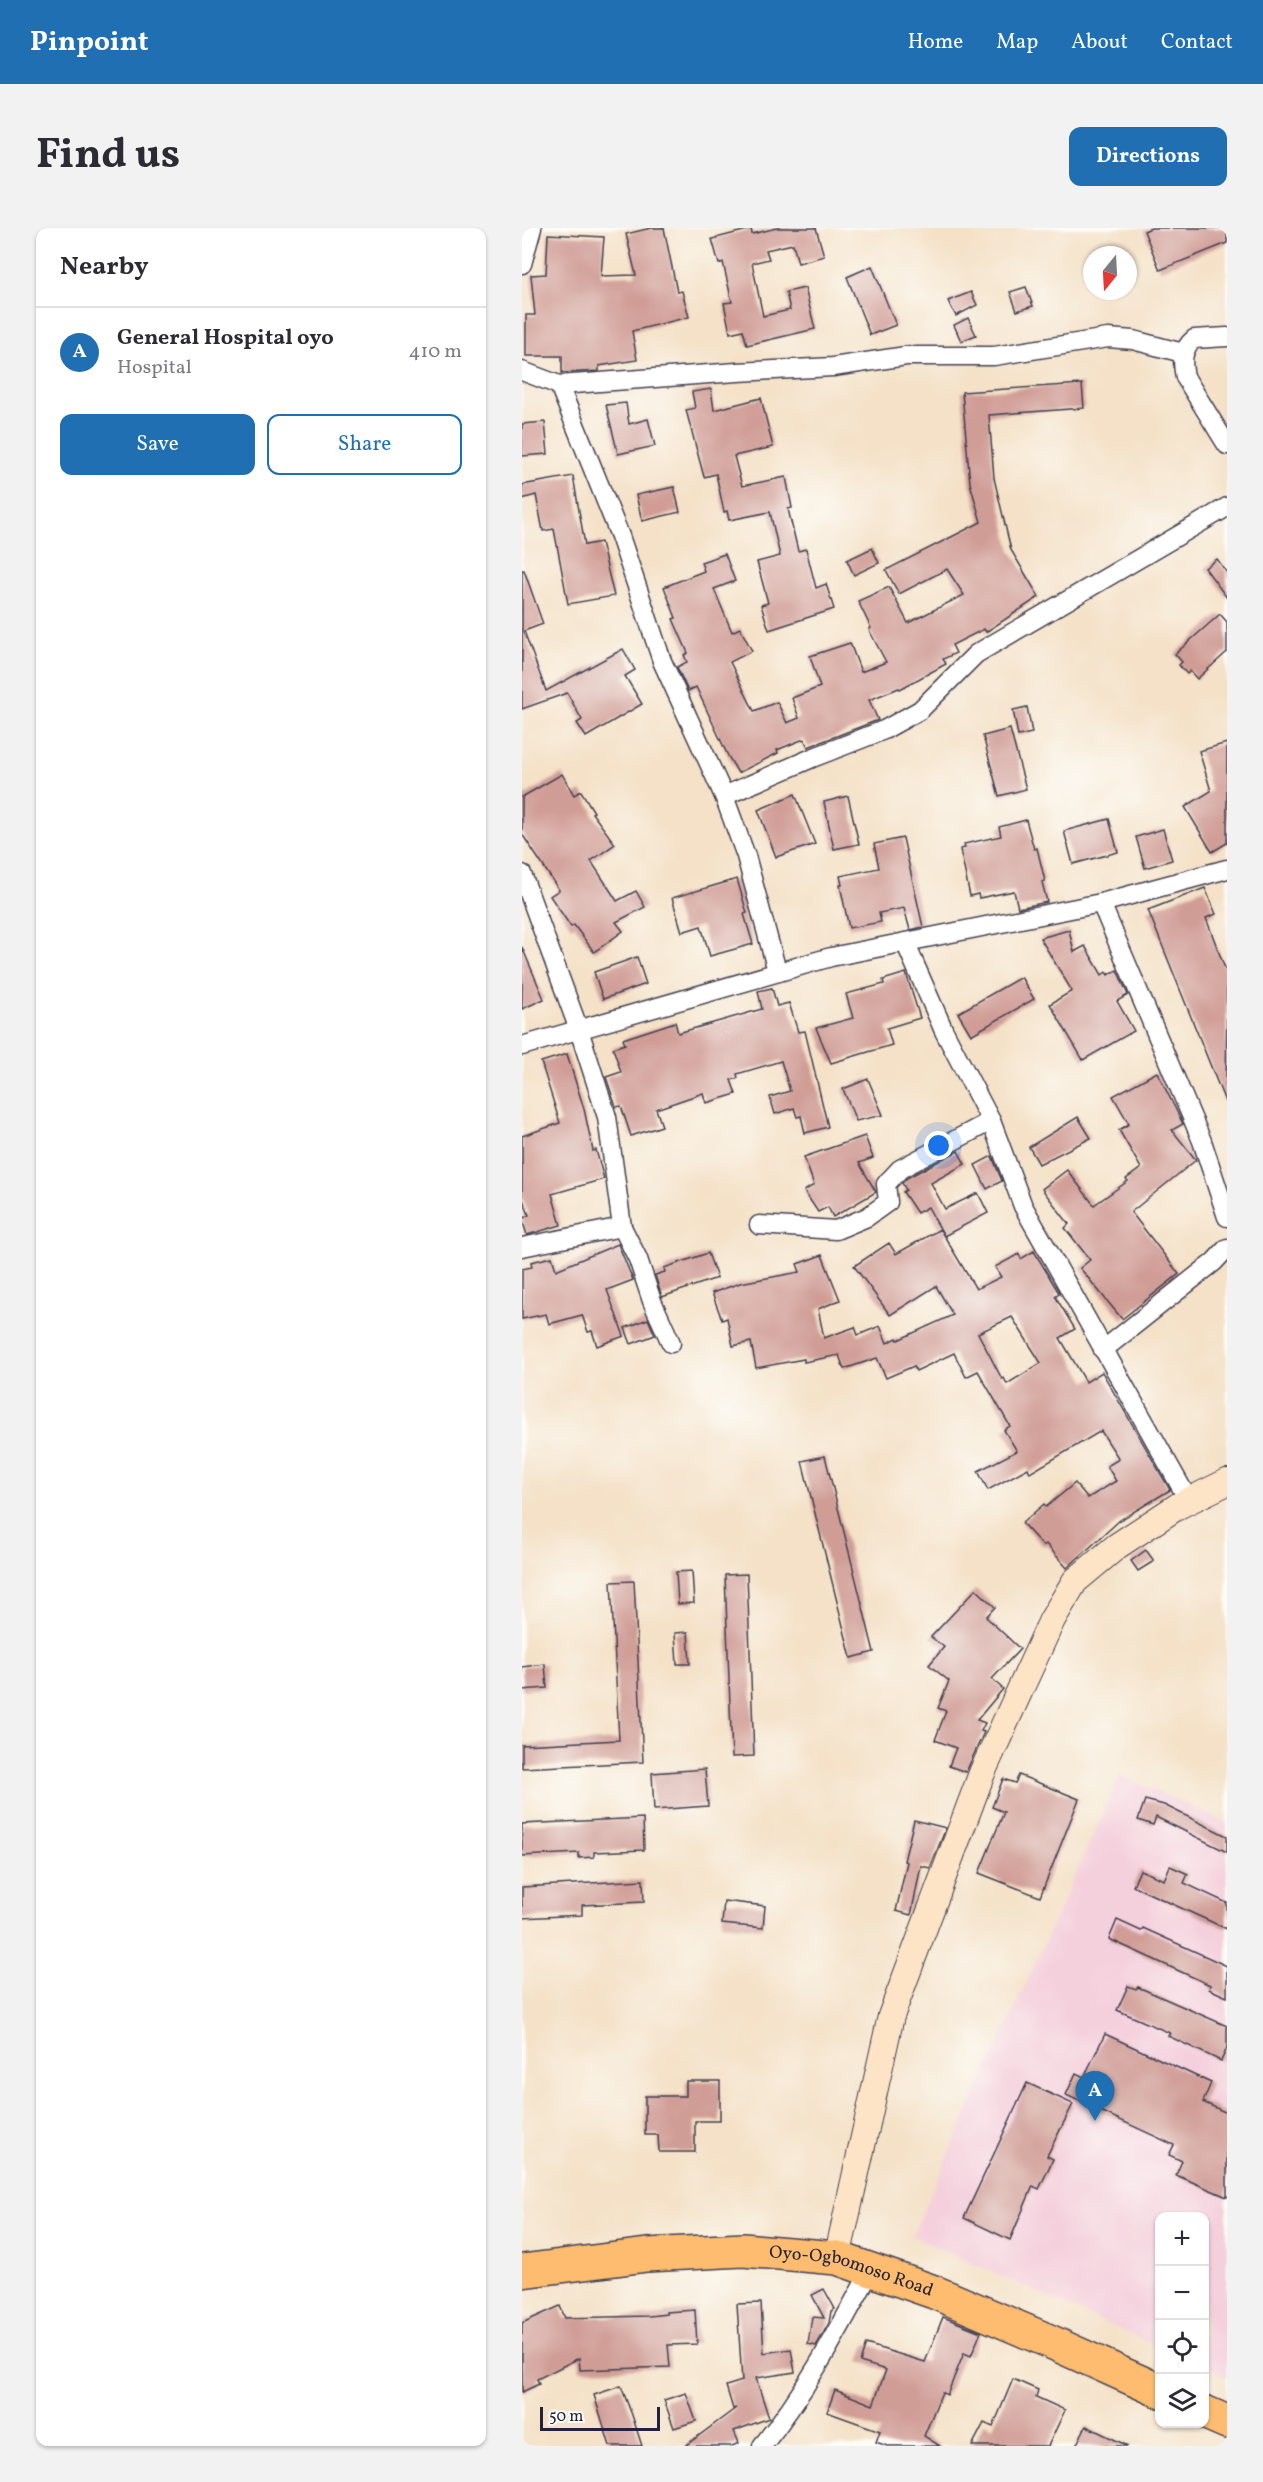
<!DOCTYPE html>
<html lang="en">
<head>
<meta charset="utf-8">
<style>
  body { margin:0; font-family:Vollkorn,serif; background:#f2f2f3; color:#2b2b33 }
  .controls { position:absolute; right:18px; bottom:18px; display:grid; overflow:hidden; border-radius:12px; box-shadow:0 2px 4px #0004 }
  .controls button { width:54px; height:54px; display:grid; place-items:center; padding:0; border:0; border-bottom:2px solid #e1e1e2; background:#fff; color:#2b2b33; font:30px sans-serif }
  .compass { position:absolute; left:561px; top:18px; width:54px; height:54px; border-radius:50%; background:#fff; box-shadow:0 2px 4px #0004; rotate:198deg }
  .scale { position:absolute; left:18px; bottom:15px; width:120px; box-sizing:border-box; padding-left:6px; border:3px solid #22223b; border-top:0; font-size:16px; line-height:21px; white-space:nowrap; color:#22223b; -webkit-text-stroke:4px #fdfcf7; paint-order:stroke }
  .you { position:absolute; left:417px; top:918px; width:21px; height:21px; margin:-15px; border:4px solid #fff; border-radius:50%; background:#1a73e8; box-shadow:0 0 0 9px #1a73e833 }
  .badge { display:grid; place-items:center; width:39px; height:39px; border-radius:50%; background:#1f6fb2; color:#fff; font-size:20px; font-weight:700 }
  .pin { position:absolute; translate:-50% -50px; filter:drop-shadow(0 2px 3px #0008) }
  .pin::after { content:''; position:absolute; top:32px; width:21px; height:18px; background:inherit; clip-path:polygon(0 0,100% 0,50% 100%) }
  .list { margin:0; padding:0; list-style:none }
  h2 { display:flex; justify-content:space-between; align-items:center; height:78px; margin:0; padding:0 24px; font-size:26px }
  h2 small { font-size:20px; font-weight:400; color:#7c7c81 }
  .list li { display:grid; grid-template-columns:39px 1fr auto; gap:18px; align-items:center; box-sizing:border-box; height:90px; padding:0 24px; border-top:2px solid #e1e1e2 }
  .list b { display:block; font-size:22px; white-space:nowrap }
  .list p { margin:0; font-size:20px; white-space:nowrap; color:#7c7c81 }
  .list em { font-size:20px; font-style:normal; color:#7c7c81 }
  .actions { display:flex; gap:12px; padding:18px 24px }
  .actions a { flex:1; padding:14px 0; border:2px solid #1f6fb2; border-radius:12px; text-align:center; font-size:21px; color:#1f6fb2 }
  .actions .main { background:#1f6fb2; color:#fff }
  .icon { flex:none; width:33px; height:33px; fill:none; stroke:currentColor; stroke-width:2; stroke-linecap:round; stroke-linejoin:round }
  .map { position:relative; flex:none; width:705px; height:2218px; overflow:hidden; border-radius:12px }
  header { display:flex; align-items:center; gap:36px; box-sizing:border-box; height:84px; padding:0 30px; background:#1f6fb2; color:#fff }
  header strong { font-size:28px }
  nav { display:flex; gap:33px; margin-inline-start:auto; font-size:21px }
  .intro { display:flex; align-items:center; justify-content:space-between; box-sizing:border-box; height:144px; padding:0 36px }
  h1 { margin:0; font-size:42px }
  .button { padding:15px 27px; border-radius:12px; background:#1f6fb2; color:#fff; font-size:21px; font-weight:700 }
  main { display:flex; gap:36px; padding:0 36px }
  aside { flex:1; background:#fff; border-radius:12px; box-shadow:0 2px 4px #0004 }
  .map>svg:first-child { display:block }
</style>
</head>
<body>
<header>
<strong>Pinpoint</strong>
<nav><a>Home</a><a>Map</a><a>About</a><a>Contact</a></nav>
</header>
<div class="intro"><h1>Find us</h1><a class="button">Directions</a></div>
<main>
<aside>
<h2>Nearby<small></small></h2>
<ul class="list">
<li><span class="badge">A</span><div><b>General Hospital oyo</b><p>Hospital</p></div><em>410 m</em></li>
</ul>
<div class="actions"><a class="main">Save</a><a>Share</a></div>
</aside>
<div class="map">
<svg width="705" height="2218" viewBox="0 0 705 2218">
  <rect width="100%" height="100%" fill="#fdfcf7"/>
  <filter id="ink" filterUnits="userSpaceOnUse"><feTurbulence type="fractalNoise" baseFrequency=".0167" numOctaves="2"/><feDisplacementMap in="SourceGraphic" scale="12" xChannelSelector="R" yChannelSelector="G"/><feConvolveMatrix kernelMatrix="1 2 1 2 8 2 1 2 1" color-interpolation-filters="sRGB"/></filter>
  <filter id="wash" filterUnits="userSpaceOnUse"><feTurbulence type="fractalNoise" baseFrequency=".008" numOctaves="4" result="noise"/><feDisplacementMap in="SourceGraphic" scale="24" xChannelSelector="R" yChannelSelector="G"/><feGaussianBlur stdDeviation="1.35" result="paint"/><feColorMatrix in="noise" values="0 0 0 0 0 0 0 0 0 0 0 0 0 0 0 0 0 1.4 0 .05"/><feComposite in="paint" operator="in"/></filter>
  <g filter="url(#wash)">
    <rect width="100%" height="100%" fill="#f4e1c7"/>
    <!-- built -->
    <polygon fill="#f4cfdc" points="598,1547 705,1595 705,2149 683,2139 682,1988 638,1988 637,2119 390,2008"/>
    <g id="blocks">
      <!-- building -->
      <g fill="#d09d96" fill-rule="evenodd">
        <polygon points="129,0 142,0 155,64 160,63 167,89 110,103 115,132 77,138 77,143 40,145 40,128 4,128 4,87 13,87 9,47 24,46 26,6 82,9 79,48 114,47 104,6"/>
        <polygon points="255,0 294,0 302,28 276,35 271,16 244,22 247,31 230,35 241,88 268,82 264,64 283,60 293,101 225,117 221,102 208,105 202,75 210,74 201,34 197,36 190,11 229,1 230,6"/>
        <polygon points="629,0 705,0 705,15 638,42 622,3"/>
        <polygon points="350,38 374,97 348,107 325,49"/>
        <polygon points="504,59 511,78 495,83 488,64"/>
        <polygon points="449,64 455,77 434,88 426,73"/>
        <polygon points="446,90 454,107 439,113 432,97"/>
        <polygon points="560,156 562,180 467,187 472,250 489,322 517,369 464,404 462,401 430,417 434,425 421,431 424,436 378,461 377,460 347,472 356,492 286,519 282,511 255,522 256,525 216,545 206,528 174,459 166,463 155,439 165,434 162,427 166,425 151,391 154,390 142,359 182,343 179,334 203,326 213,353 192,361 210,404 218,400 230,423 208,434 232,483 255,474 265,495 277,490 270,470 298,459 288,428 328,415 339,444 364,434 347,402 349,400 336,373 367,359 386,395 442,367 425,341 377,366 364,342 459,294 448,255 440,164"/>
        <polygon points="189,161 192,182 239,170 251,219 212,228 220,258 264,249 270,280 266,281 276,323 284,321 294,360 304,356 312,381 247,402 239,377 246,375 235,334 258,328 248,284 207,292 205,283 202,284 194,246 182,249 164,182 173,180 170,164"/>
        <polygon points="104,175 107,196 126,191 133,218 96,226 84,177"/>
        <polygon points="23,194 26,226 0,228 0,196"/>
        <polygon points="51,248 63,317 79,314 92,368 46,376 32,301 21,303 14,267 0,271 0,257"/>
        <polygon points="152,259 158,284 120,293 114,267"/>
        <polygon points="350,320 357,335 332,347 325,332"/>
        <polygon points="695,331 705,345 705,370 683,340"/>
        <polygon points="0,342 2,342 21,396 2,403 24,463 101,421 113,442 103,448 120,476 64,509 55,495 60,492 45,465 0,481"/>
        <polygon points="698,386 705,394 705,424 675,451 668,443 665,446 657,437 660,434 653,426"/>
        <polygon points="505,479 510,505 496,508 491,482"/>
        <polygon points="488,501 504,561 477,568 461,508"/>
        <polygon points="705,515 705,615 690,624 663,579 689,563 677,523"/>
        <polygon points="40,546 52,567 59,563 72,584 70,585 93,616 69,633 95,673 114,663 123,679 94,694 101,703 72,724 52,697 49,699 28,668 37,662 0,606 0,569"/>
        <polygon points="273,566 293,616 254,629 236,582"/>
        <polygon points="326,568 337,616 312,621 302,574"/>
        <polygon points="587,591 596,624 551,636 542,603"/>
        <polygon points="504,592 512,621 515,620 523,653 520,654 525,674 496,680 492,663 457,670 456,666 448,668 438,621 443,620 442,616 479,608 477,599"/>
        <polygon points="641,601 650,632 623,640 614,609"/>
        <polygon points="381,610 401,699 388,702 382,680 357,685 359,694 327,700 318,657 320,657 318,648 357,640 352,616"/>
        <polygon points="215,651 225,685 222,686 231,716 188,728 179,698 160,704 150,670"/>
        <polygon points="683,660 694,686 684,690 705,746 704,876 626,682"/>
        <polygon points="547,702 552,724 563,718 580,747 584,744 586,747 595,742 606,767 595,773 612,803 561,832 528,776 550,763 518,710"/>
        <polygon points="0,719 22,771 0,781"/>
        <polygon points="115,729 124,756 81,771 72,744"/>
        <polygon points="384,745 398,790 365,800 370,817 309,835 294,800 331,790 324,766 362,756 361,752"/>
        <polygon points="499,749 512,771 449,807 436,785"/>
        <polygon points="250,760 255,778 267,775 276,804 283,803 306,899 283,905 279,888 275,889 272,880 253,886 248,869 268,863 259,833 215,846 216,850 209,852 214,866 184,875 181,865 134,881 140,898 109,908 99,878 94,879 84,849 99,844 91,820 103,816 101,811 153,794 156,805 240,781 236,763"/>
        <polygon points="45,826 62,881 71,923 74,922 82,951 30,966 39,997 5,1007 0,991 7,987 0,969 0,908 38,895 19,834"/>
        <polygon points="635,844 661,896 650,902 674,932 609,984 657,1046 600,1091 558,1040 568,1032 543,1000 547,996 520,961 545,942 572,977 606,953 604,951 619,940 597,902 607,896 591,868"/>
        <polygon points="346,851 361,887 334,893 321,861"/>
        <polygon points="556,889 569,910 517,936 507,919"/>
        <polygon points="343,908 351,930 337,935 354,964 311,989 306,979 296,984 282,963 292,957 282,929"/>
        <polygon points="436,923 443,936 409,955 423,981 456,965 466,985 422,1008 406,979 395,985 381,964 384,962 380,955 385,950"/>
        <polygon points="470,928 480,953 465,961 453,937"/>
        <path d="M418,1001l36,60 25,-12 -6,-10 24,-13 2,5 13,-8 25,42 -4,3 20,33 -15,9 26,44 16,-10 68,118 -50,30 -53,48 -21,-24 -3,2 -21,-23 22,-19 2,3 29,-24 13,15 28,-17 -9,-15 12,-7 -18,-28 -71,42 -2,-5 -40,22 -10,-19 39,-20 -13,-21 6,-4 -32,-55 -12,6 -12,-24 -38,18 -2,-5 -28,12 -9,-20 -33,11 -5,-14 -35,7v-3l-48,9 -5,-26 -18,4 -6,-28 -5,2 -10,-27 28,-10 60,-11 -3,-8 25,-9 18,45 -22,9 6,29 31,-11 3,8 22,-9 7,17 10,-5 1,2 55,-25 -17,-29 -46,29 -36,-49 35,-23 7,11zM490,1089l29,46 -34,21 -3,-6 -2,1 -24,-46z"/>
        <polygon points="96,1016 111,1052 85,1062 102,1108 75,1118 70,1103 66,1104 60,1087 27,1096 24,1086 0,1091 0,1041 10,1039 9,1034 30,1029 34,1042"/>
        <polygon points="186,1025 195,1050 140,1069 133,1047 143,1044 142,1040"/>
        <polygon points="126,1091 133,1107 109,1116 103,1100"/>
        <polygon points="303,1228 352,1424 329,1430 280,1233"/>
        <polygon points="624,1322 632,1333 616,1343 609,1333"/>
        <polygon points="170,1343 172,1375 156,1376 154,1344"/>
        <polygon points="225,1346 232,1528 210,1529 203,1347"/>
        <polygon points="112,1353 121,1534 0,1540 0,1517 97,1512 89,1354"/>
        <polygon points="454,1361 473,1379 464,1389 498,1421 470,1451 481,1461 455,1492 463,1495 459,1503 462,1504 444,1544 427,1538 434,1520 413,1512 424,1483 416,1480 427,1453 407,1437 422,1419 409,1409"/>
        <polygon points="166,1404 168,1436 155,1436 153,1405"/>
        <polygon points="23,1436 25,1460 0,1462 0,1439"/>
        <polygon points="183,1541 186,1578 132,1582 130,1545"/>
        <polygon points="497,1547 557,1571 518,1669 457,1645 482,1584 470,1579 481,1551 493,1555"/>
        <polygon points="623,1572 642,1577 705,1608 705,1624 634,1589 631,1597 616,1592"/>
        <polygon points="121,1590 122,1622 72,1624 72,1629 57,1630 57,1625 0,1628 0,1596"/>
        <polygon points="392,1592 424,1600 408,1640 399,1638 389,1687 374,1683 385,1634 382,1633"/>
        <polygon points="648,1638 666,1646 662,1655 705,1675 705,1701 611,1658 618,1642 642,1652"/>
        <polygon points="121,1652 122,1674 60,1677 60,1687 0,1690 0,1659"/>
        <polygon points="202,1673 243,1678 241,1700 200,1696"/>
        <polygon points="595,1692 619,1703 621,1700 705,1738 705,1769 687,1761 688,1757 587,1711"/>
        <polygon points="606,1758 614,1761 616,1759 705,1798 705,1820 699,1833 646,1808 648,1805 595,1782"/>
        <polygon points="583,1806 689,1855 681,1874 705,1885 705,1969 654,1947 660,1933 647,1927 652,1917 544,1867 554,1845 562,1849"/>
        <polygon points="164,1853 198,1853 198,1893 173,1893 173,1924 137,1924 136,1907 123,1907 123,1868 164,1868"/>
        <polygon points="505,1855 551,1876 525,1928 531,1931 517,1961 511,1958 488,2012 442,1990"/>
        <polygon points="302,2061 313,2081 309,2083 307,2095 294,2118 286,2116 290,2089 302,2090 290,2067"/>
        <polygon points="239,2075 242,2125 269,2121 273,2144 234,2150 247,2190 212,2203 217,2215 210,2218 163,2218 214,2180 211,2181 204,2158 220,2153 215,2076"/>
        <polygon points="38,2078 43,2090 127,2088 145,2086 144,2084 173,2082 175,2116 146,2117 148,2139 58,2142 57,2130 15,2151 17,2156 0,2164 0,2095"/>
        <polygon points="421,2089 459,2104 449,2128 442,2125 425,2167 420,2164 402,2208 418,2218 365,2218 354,2214 358,2203 305,2184 313,2162 351,2177 364,2142 338,2134 344,2116 403,2134"/>
        <polygon points="491,2151 516,2162 514,2169 543,2182 526,2218 450,2218 462,2195 471,2199"/>
        <polygon points="99,2158 110,2187 120,2218 88,2218 72,2167"/>
        <polygon points="164,2165 174,2193 152,2200 142,2172"/>
        <polygon points="564,2198 606,2218 554,2218"/>
      </g>
    </g>
  </g>
  <g filter="url(#ink)">
    <use href="#blocks" fill-opacity="0" stroke="#423f50" stroke-width="1.5"/>
    <g fill="none" stroke-linecap="round" stroke-linejoin="round">
      <!-- street casing -->
      <g stroke="#423f50" stroke-width="21">
        <g id="street">
          <polyline points="0,36 10,0"/>
          <path d="M705,109l-33,2c-13,11 -12,23 -9,38l42,68"/>
          <polyline points="0,143 37,157 215,144 311,139 384,128 472,128 586,110 611,112 661,125"/>
          <polyline points="37,157 98,308 140,433 202,568 224,628 255,743"/>
          <polyline points="202,568 290,530 362,502 398,482 454,426 705,279"/>
          <polyline points="0,646 57,802 85,889 100,999 116,1031 130,1073 149,1115"/>
          <polyline points="579,675 680,913 705,989"/>
          <polyline points="383,714 422,803 469,893 501,978 667,1273"/>
          <polyline points="0,818 309,729 579,675 705,641"/>
          <polyline points="237,997 314,1002 345,989 366,974 364,956 378,941 469,893"/>
          <polyline points="0,1019 100,999"/>
          <polyline points="581,1122 692,1034 705,1020"/>
          <path d="M240,2218c44,-54 76,-115 109,-176"/>
        </g>
      </g>
      <!-- secondary casing -->
      <g stroke="#423f50" stroke-width="28">
        <polyline id="secondary" points="315,2030 369,1788 460,1545 530,1392 553,1353 595,1318 656,1278 705,1254"/>
      </g>
      <!-- highway casing -->
      <g stroke="#423f50" stroke-width="36">
        <g id="highway">
          <path id="s1" d="M0,2043l125,-16 96,-5 94,8 97,34 115,49 111,50"/>
          <polyline points="682,2184 705,2194"/>
        </g>
      </g>
      <!-- street -->
      <use href="#street" stroke="#fff" stroke-width="18"/>
      <!-- secondary -->
      <use href="#secondary" stroke="#fee4c6" stroke-width="26"/>
      <!-- highway -->
      <use href="#highway" stroke="#fdbc70" stroke-width="33"/>
    </g>
  </g>
  <g text-anchor="middle" dominant-baseline="central" stroke-width="4.5" stroke-linejoin="round" paint-order="stroke">
    <!-- street labels -->
    <g font-size="18" fill="#22223b" stroke="#fdfcf7">
      <text stroke="none"><textPath href="#s1" startOffset="333">Oyo-Ogbomoso Road</textPath></text>
    </g>
  </g>
</svg>
<div class="controls">
<button>+</button>
<button>−</button>
<button><svg class="icon" aria-label="locate" viewBox="0 0 24 24"><circle cx="12" cy="12" r="6"/><path d="M12 2v4M12 18v4M2 12h4M18 12h4"/></svg></button>
<button><svg class="icon" aria-label="layers" viewBox="0 0 24 24"><path d="M12 4l9 5-9 5-9-5zM3 14l9 5 9-5"/></svg></button>
</div>
<svg class="compass" viewBox="-18 -18 36 36"><path d="M0-13l5 13h-10z" fill="#e53935"/><path d="M0 13l5-13h-10z" fill="#7c7c81"/></svg>
<div class="scale">50 m</div>
<div class="you"></div>
<div class="pin badge" style="left:573px;top:1893px">A</div>
</div>
</main>
</body>
</html>
